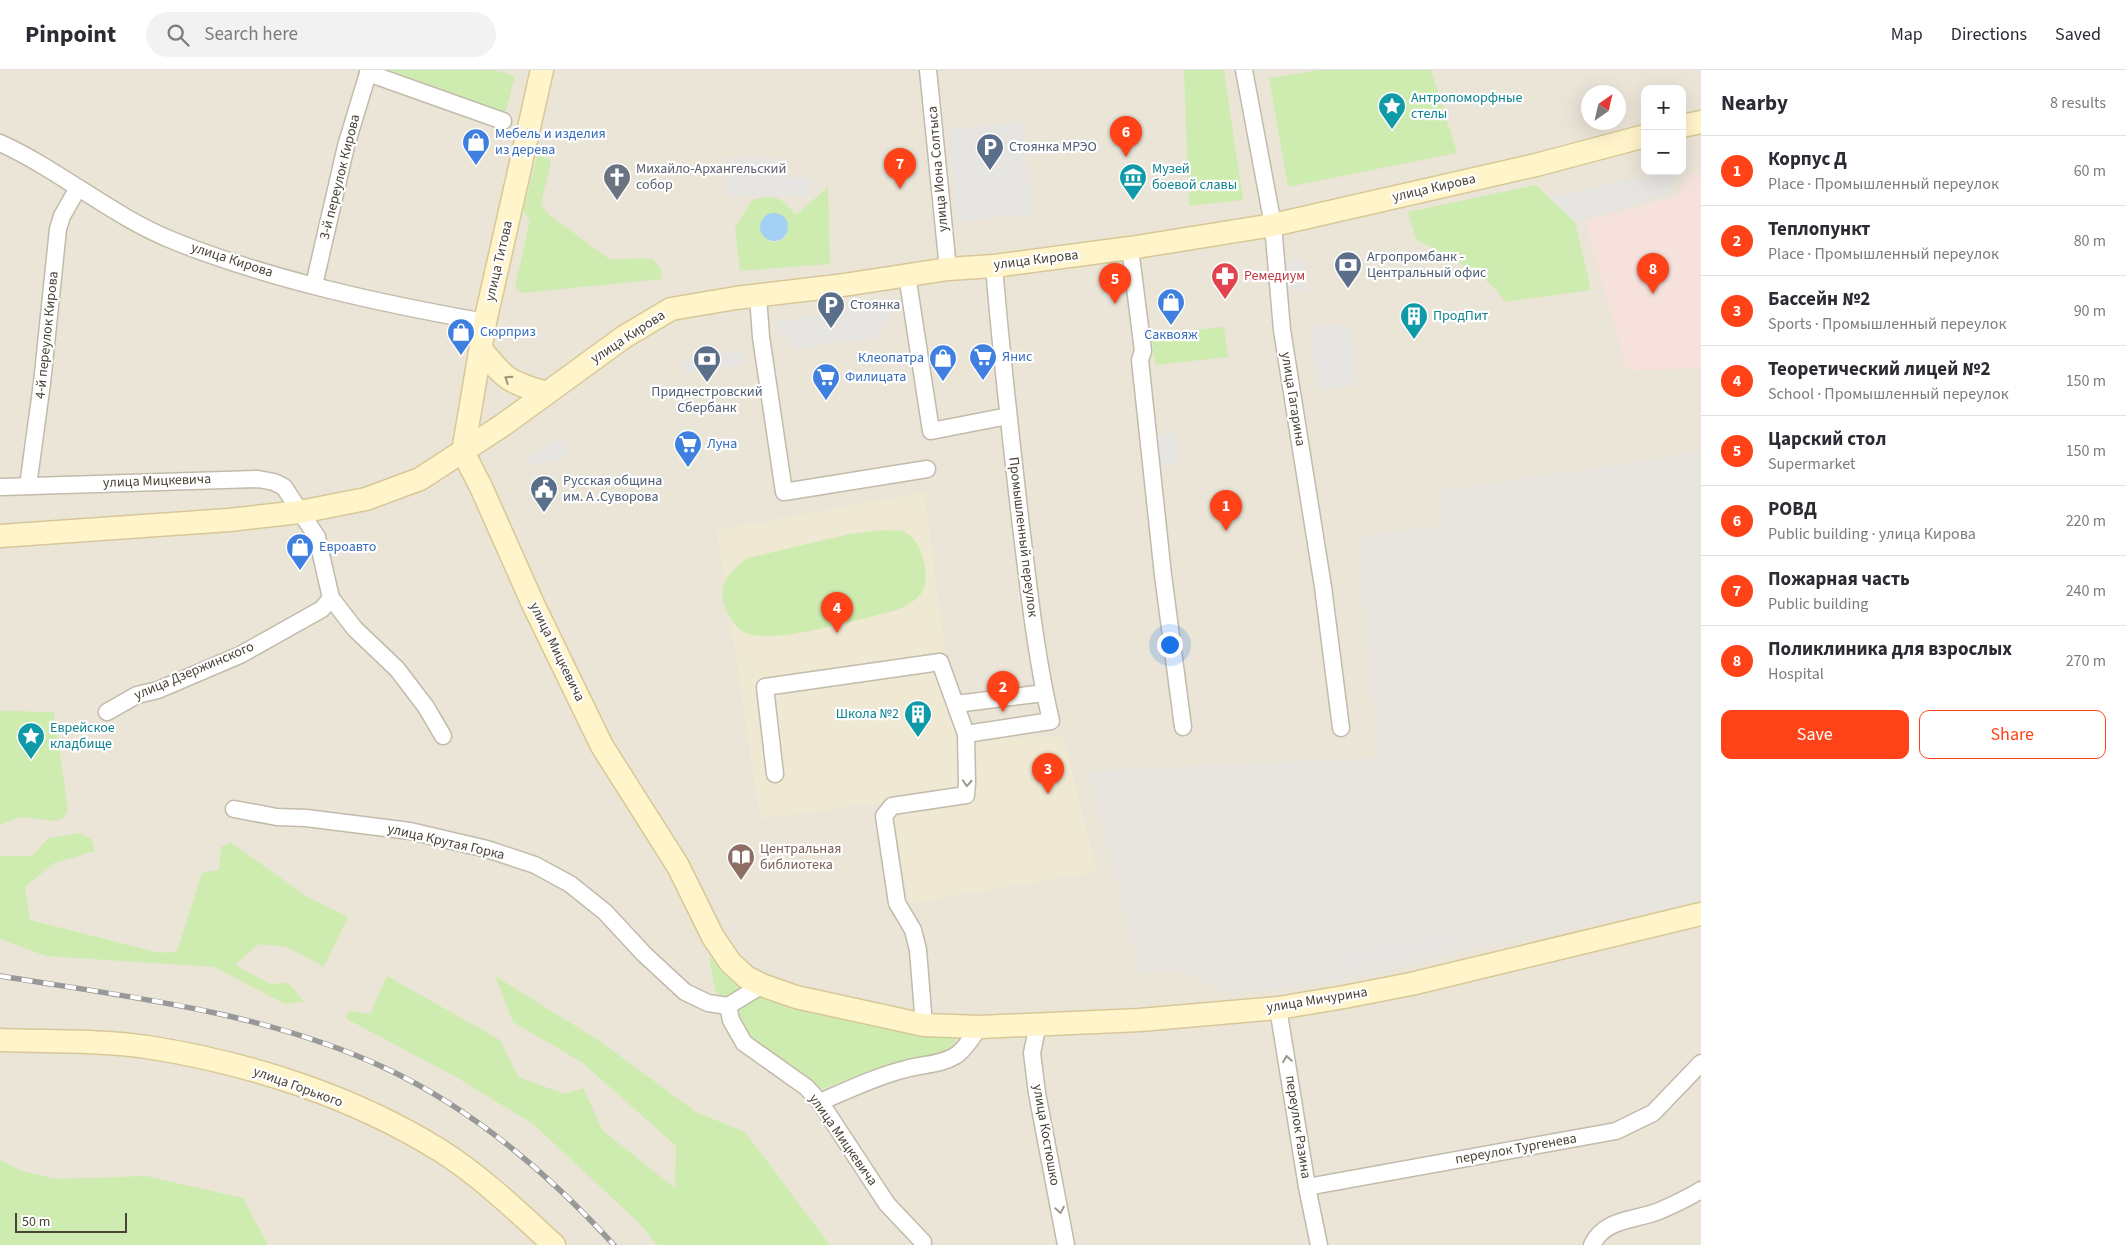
<!DOCTYPE html>
<html lang="en">
<head>
<meta charset="utf-8">
<style>
  body { margin:0; font-family:"Source Sans 3",sans-serif; background:#f2f2f3; color:#2b2b33 }
  .controls { position:absolute; right:15px; top:15px; display:grid; overflow:hidden; border-radius:10px; box-shadow:0 5px 20px #0002 }
  .controls button { width:45px; height:45px; display:grid; place-items:center; padding:0; border:0; border-bottom:1px solid #e1e1e2; background:#fff; color:#2b2b33; font:25px sans-serif }
  .compass { position:absolute; left:1581px; top:15px; width:45px; height:45px; border-radius:50%; background:#fff; box-shadow:0 5px 20px #0002; rotate:34deg }
  .scale { position:absolute; left:15px; bottom:12px; width:112px; box-sizing:border-box; padding-left:5px; border:2px solid #4a4337; border-top:0; font-size:14px; line-height:18px; white-space:nowrap; color:#4a4337; -webkit-text-stroke:4px #fff; paint-order:stroke }
  .you { position:absolute; left:1169px; top:574px; width:18px; height:18px; margin:-12px; border:4px solid #fff; border-radius:50%; background:#1a73e8; box-shadow:0 0 0 8px #1a73e833 }
  .badge { display:grid; place-items:center; width:32px; height:32px; border-radius:50%; background:#ff4217; color:#fff; font-size:16px; font-weight:700 }
  .pin { position:absolute; translate:-50% -41px; filter:drop-shadow(0 1px 2px #0008) }
  .pin::after { content:''; position:absolute; top:26px; width:18px; height:15px; background:inherit; clip-path:polygon(0 0,100% 0,50% 100%) }
  .list { margin:0; padding:0; list-style:none }
  h2 { display:flex; justify-content:space-between; align-items:center; height:65px; margin:0; padding:0 20px; font-size:21px }
  h2 small { font-size:16px; font-weight:400; color:#7c7c81 }
  .list li { display:grid; grid-template-columns:32px 1fr auto; gap:15px; align-items:center; box-sizing:border-box; height:70px; padding:0 20px; border-top:1px solid #e1e1e2 }
  .list b { display:block; font-size:19px; white-space:nowrap }
  .list p { margin:0; font-size:16px; white-space:nowrap; color:#7c7c81 }
  .list em { font-size:16px; font-style:normal; color:#7c7c81 }
  .actions { display:flex; gap:10px; padding:15px 20px }
  .actions a { flex:1; padding:11px 0; border:1px solid #ff4217; border-radius:10px; text-align:center; font-size:18px; color:#ff4217 }
  .actions .main { background:#ff4217; color:#fff }
  .icon { flex:none; width:28px; height:28px; fill:none; stroke:currentColor; stroke-width:2; stroke-linecap:round; stroke-linejoin:round }
  .map { position:relative; flex:none; width:1701px; height:1175px; overflow:hidden }
  header { display:flex; align-items:center; gap:30px; box-sizing:border-box; height:70px; padding:0 25px; background:#fff; border-bottom:1px solid #e1e1e2 }
  header strong { font-size:24px }
  nav { display:flex; gap:28px; margin-inline-start:auto; font-size:18px }
  .search { width:350px; height:45px; background:#f2f2f3; display:flex; align-items:center; gap:12px; box-sizing:border-box; padding:0 18px; border-radius:28px; color:#7c7c81; font-size:19px }
  main { display:flex }
  aside { flex:1; background:#fff }
  .map>svg:first-child { display:block }
</style>
</head>
<body>
<header>
<strong>Pinpoint</strong>
<div class="search"><svg class="icon" aria-label="search" viewBox="0 0 24 24"><circle cx="10" cy="10" r="6"/><path d="M15 15l6 6"/></svg>Search here</div>
<nav><a>Map</a><a>Directions</a><a>Saved</a></nav>
</header>
<main>
<div class="map">
<svg width="1701" height="1175" viewBox="0 0 1701 1175">
  <rect width="100%" height="100%" fill="#f6f2e9"/>
  <!-- residential -->
  <path fill="#eae5d7" fill-rule="evenodd" d="M0,0h1701v1175h-1701zM1645,19h37v82h-37zM1588,22h30v30h-30z"/>
  <!-- industrial -->
  <polygon fill="#e8e4de" points="1701,382 1701,830 1627,848 1494,874 1389,902 1345,911 1232,925 1193,907 1170,900 1140,904 1088,701 1378,688 1357,467 1441,456 1439,421"/>
  <!-- education -->
  <polygon fill="#efe8d3" points="924,422 957,670 1064,666 1096,802 909,834 891,731 760,749 717,460"/>
  <!-- medical -->
  <polygon fill="#f6e1dd" points="1701,103 1701,298 1627,301 1585,151 1677,126 1687,106"/>
  <!-- green -->
  <g fill="#cfecb0" fill-rule="evenodd">
    <polygon points="369,0 494,0 515,6 503,51"/>
    <polygon points="1184,0 1224,0 1243,130 1189,136"/>
    <polygon points="1321,0 1431,0 1457,83 1288,117 1269,8"/>
    <path d="M538,82l13,9 -10,43 7,10 61,45c15,1 28,-2 44,0l8,10 1,10 -140,14 -7,-6 15,-67 -7,-9z"/>
    <path d="M1536,115l39,37 16,68 -86,12c-14,-27 -63,-48 -89,-63l-8,-27z"/>
    <path d="M828,117l2,77 -90,7 -5,-43 17,-28c25,-6 28,-3 44,15zM774,143l12,23c-5,5 -10,7 -18,5l-3,-25z"/>
    <polygon points="1224,257 1228,287 1155,295 1151,264"/>
    <path d="M882,460c6,1 14,0 20,1 19,5 30,45 20,61 -6,9 -16,14 -25,18 -31,7 -127,37 -153,22 -10,-5 -18,-20 -21,-31 -4,-19 10,-33 25,-43l101,-24z"/>
    <polygon points="0,641 54,642 68,739 64,748 55,751 20,747 0,755"/>
    <polygon points="81,763 92,770 95,781 54,793 25,817 30,850 160,883 177,881 202,803 219,800 221,777 230,772 306,826 348,847 324,897 287,877 259,874 235,895 270,914 289,913 304,932 285,934 214,897 46,886 0,869 0,786 32,786 48,768"/>
    <polygon points="709,887 744,913 737,923 723,927 715,921"/>
    <polygon points="387,906 500,970 518,1007 565,1024 583,1018 603,1061 675,1118 676,1076 583,993 513,952 495,906 598,970 696,1042 745,1062 830,1175 657,1175 639,1153 533,1054 454,1006 345,948 349,941 370,944"/>
    <polygon points="758,924 919,967 957,966 953,976 943,986 862,1006 815,1021 744,970 733,947 738,939"/>
    <polygon points="0,1090 22,1101 56,1109 146,1106 243,1128 268,1175 0,1175"/>
  </g>
  <!-- parking -->
  <g fill="#e7e5e1">
    <polygon points="1022,52 1032,144 958,151 949,59"/>
    <polygon points="725,88 785,89 785,107 811,108 811,126 727,126"/>
    <polygon points="1668,101 1678,101 1669,125 1575,152 1549,128"/>
    <polygon points="1304,189 1307,220 1289,220 1286,190"/>
    <polygon points="895,233 878,267 794,279 773,252"/>
    <polygon points="1350,255 1357,315 1317,319 1310,257"/>
    <polygon points="742,280 744,294 685,304 682,289"/>
    <polygon points="1175,363 1179,395 1160,397 1156,365"/>
    <polygon points="559,368 570,385 529,397 528,387"/>
    <polygon points="1453,864 1454,877 1343,897 1341,886"/>
  </g>
  <!-- water -->
  <circle fill="#a3d1f5" cx="774" cy="157" r="14"/>
  <g fill="none" stroke-linecap="round" stroke-linejoin="round">
    <!-- street casing -->
    <g stroke="#c2bbab" stroke-width="19">
      <g id="street">
        <polyline points="928,0 948,199"/>
        <polyline points="1244,0 1273,155 1282,260 1323,517 1341,658"/>
        <polyline points="368,3 503,51"/>
        <path d="M0,73c60,27 113,74 174,98 97,39 209,63 311,81"/>
        <polyline points="1130,178 1143,281 1140,290 1163,505 1183,657"/>
        <polyline points="907,205 931,361 1008,346"/>
        <polyline points="314,215 346,76 369,0"/>
        <polyline points="758,226 761,267 784,422 927,399"/>
        <polyline points="28,416 42,313 58,159 62,146 78,118"/>
        <polyline points="0,417 258,409 274,412 284,417 317,467 331,528 355,559 397,599 426,637 443,666"/>
        <polyline points="956,634 1044,623"/>
        <polyline points="107,642 137,625 158,620 240,585 322,539 331,528"/>
        <path d="M775,704l-10,-87 175,-25 26,72 85,-13c-15,-64 -22,-130 -30,-195 -10,-86 -20,-173 -27,-260"/>
        <polyline points="234,739 277,747 306,748 410,761 487,779 535,795 570,814 605,842 644,884 685,922 708,933 728,936"/>
        <polyline points="762,915 728,936 731,950 744,973 806,1017 820,1032 887,1134 923,1172"/>
        <polyline points="1278,938 1307,1117 1319,1175"/>
        <polyline points="1038,954 1032,983 1037,1023 1066,1175"/>
        <polyline points="924,955 918,880 913,860 897,833 884,746 892,736 966,725 967,713 966,664"/>
        <path d="M820,1032c28,-12 57,-26 86,-33 17,-5 34,-4 49,-13 11,-7 17,-20 25,-29"/>
        <polyline points="1307,1117 1616,1061 1653,1043 1701,993"/>
        <path d="M1592,1175c13,-27 42,-24 67,-34 14,-6 29,-13 42,-21"/>
      </g>
    </g>
    <!-- secondary casing -->
    <g stroke="#d8c897" stroke-width="25">
      <g id="secondary">
        <polyline points="1682,56 1701,52"/>
        <path d="M481,279c24,30 27,33 65,44"/>
        <polyline points="463,382 481,417 533,534 602,676 678,796 713,867 730,892 746,907 762,915 796,927 924,955 980,957 1140,950 1278,938 1344,927 1411,914 1701,844"/>
        <polyline points="463,382 485,252 542,0"/>
        <polyline points="0,466 229,450 300,442 366,429 420,409 503,355 624,267 671,239 736,228 837,216 948,199 994,196 1130,178 1273,155 1536,95 1645,66"/>
        <path d="M0,970c47,2 100,0 147,7 102,16 206,49 294,104 41,26 77,61 113,94"/>
      </g>
    </g>
    <!-- street -->
    <use href="#street" stroke="#fff" stroke-width="16"/>
    <!-- secondary -->
    <use href="#secondary" stroke="#fff4ca" stroke-width="22"/>
    <!-- rail casing -->
    <g stroke="#989898" stroke-width="5.5">
      <path id="rail" d="M0,906c129,21 265,36 385,92 88,41 164,106 229,177"/>
    </g>
    <!-- rail -->
    <use href="#rail" stroke="#fff" stroke-width="4" stroke-dasharray="11" stroke-linecap="butt"/>
  </g>
  <!-- one-way arrows -->
  <defs><path id="oneway-chevron" d="M-2-3.5L2.5 0L-2 3.5" fill="none" stroke-width="1.6" stroke-linecap="round" stroke-linejoin="round" transform="scale(1.25)"/></defs>
  <use stroke="#9b9379" href="#oneway-chevron" transform="translate(508 309) rotate(-146)"/>
  <g stroke="#9b9891">
    <use href="#oneway-chevron" transform="translate(967 713) rotate(93)"/>
    <use href="#oneway-chevron" transform="translate(1287 989) rotate(-99)"/>
    <use href="#oneway-chevron" transform="translate(1060 1140) rotate(80)"/>
  </g>
  <!-- icons -->
  <defs>
    <g id="sight-pin" transform="scale(1.4375)"><path d="M0 17L-7.5 6A9.5 9.5 0 1 1 7.5 6Z" fill="#0f9aa8" stroke="#fff"/><path d="M0-6L1.8-2.2L6-1.7L2.9 1.2L3.7 5.4L0 3.3L-3.7 5.4L-2.9 1.2L-6-1.7L-1.8-2.2Z" fill="#fff"/></g>
    <g id="shop-pin" transform="scale(1.4375)"><path d="M0 17L-7.5 6A9.5 9.5 0 1 1 7.5 6Z" fill="#3f7fe0" stroke="#fff"/><path d="M-5-2.5h2.3a2.7 3.5 0 0 1 5.4 0H5L5.5 6h-11ZM-1.5-2.5h3a1.5 2.3 0 0 0-3 0Z" fill="#fff"/></g>
    <g id="parking-pin" transform="scale(1.4375)"><path d="M0 17L-7.5 6A9.5 9.5 0 1 1 7.5 6Z" fill="#5c6f8a" stroke="#fff"/><path d="M-3.5-5.5H1a3.5 3.5 0 0 1 0 7H-1V5.5H-3.5ZM-1-3.4V-.6H.8a1.4 1.4 0 0 0 0-2.8Z" fill="#fff"/></g>
    <g id="church-pin" transform="scale(1.4375)"><path d="M0 17L-7.5 6A9.5 9.5 0 1 1 7.5 6Z" fill="#6b7280" stroke="#fff"/><path d="M-1.2-6h2.4v3.5h3.3v2.4h-3.3V6h-2.4V-.1h-3.3v-2.4h3.3Z" fill="#fff"/></g>
    <g id="museum-pin" transform="scale(1.4375)"><path d="M0 17L-7.5 6A9.5 9.5 0 1 1 7.5 6Z" fill="#0f9aa8" stroke="#fff"/><path d="M0-6L6-3V-2H-6V-3ZM-5-1h2V3h-2ZM-1-1h2V3h-2ZM3-1h2V3H3ZM-6 4H6V6H-6Z" fill="#fff"/></g>
    <g id="bank-pin" transform="scale(1.4375)"><path d="M0 17L-7.5 6A9.5 9.5 0 1 1 7.5 6Z" fill="#5c6f8a" stroke="#fff"/><path d="M-6-4H6V4H-6ZM0-2.3a2.3 2.3 0 1 0 0 4.6a2.3 2.3 0 1 0 0-4.6Z" fill="#fff"/></g>
    <g id="pharmacy-pin" transform="scale(1.4375)"><path d="M0 17L-7.5 6A9.5 9.5 0 1 1 7.5 6Z" fill="#e0444e" stroke="#fff"/><path d="M-2-6h4v4h4v4h-4v4h-4v-4h-4v-4h4Z" fill="#fff"/></g>
    <g id="building-pin" transform="scale(1.4375)"><path d="M0 17L-7.5 6A9.5 9.5 0 1 1 7.5 6Z" fill="#0f9aa8" stroke="#fff"/><path d="M-4-6H4V6H1V3H-1V6H-4ZM-2.5-4.3h1.7v1.8h-1.7ZM.8-4.3h1.7v1.8H.8ZM-2.5-1h1.7V.8h-1.7ZM.8-1h1.7V.8H.8Z" fill="#fff"/></g>
    <g id="supermarket-pin" transform="scale(1.4375)"><path d="M0 17L-7.5 6A9.5 9.5 0 1 1 7.5 6Z" fill="#3f7fe0" stroke="#fff"/><path d="M-6-5.5h2.5l.6 2H6L4.5 2H-2.5L-4.4-4H-6ZM-1.5 3.2a1.3 1.3 0 1 0 .1 0ZM3 3.2a1.3 1.3 0 1 0 .1 0Z" fill="#fff"/></g>
    <g id="civic-pin" transform="scale(1.4375)"><path d="M0 17L-7.5 6A9.5 9.5 0 1 1 7.5 6Z" fill="#5c6f8a" stroke="#fff"/><path d="M-.6-6.5H3V-4.5H.6V-3L4-1V1h2V6H-6V1h2V-1L-.6-3ZM-1.2 2.5V6h2.4V2.5Z" fill="#fff"/></g>
    <g id="library-pin" transform="scale(1.4375)"><path d="M0 17L-7.5 6A9.5 9.5 0 1 1 7.5 6Z" fill="#8d6e63" stroke="#fff"/><path d="M-6-4Q-3-5.5-.7-3.5V5Q-3 3-6 4ZM6-4Q3-5.5 .7-3.5V5Q3 3 6 4Z" fill="#fff"/></g>
  </defs>
  <g fill-rule="evenodd">
    <use href="#sight-pin" x="1392" y="36"/>
    <use href="#shop-pin" x="476" y="72"/>
    <use href="#parking-pin" x="990" y="77"/>
    <use href="#church-pin" x="617" y="107"/>
    <use href="#museum-pin" x="1133" y="107"/>
    <use href="#bank-pin" x="1348" y="195"/>
    <use href="#pharmacy-pin" x="1225" y="206"/>
    <use href="#shop-pin" x="1171" y="232"/>
    <use href="#parking-pin" x="831" y="235"/>
    <use href="#building-pin" x="1414" y="246"/>
    <use href="#shop-pin" x="461" y="262"/>
    <use href="#supermarket-pin" x="983" y="287"/>
    <use href="#shop-pin" x="943" y="288"/>
    <use href="#bank-pin" x="707" y="289"/>
    <use href="#supermarket-pin" x="826" y="307"/>
    <use href="#supermarket-pin" x="688" y="374"/>
    <use href="#civic-pin" x="544" y="419"/>
    <use href="#shop-pin" x="300" y="477"/>
    <use href="#building-pin" x="918" y="644"/>
    <use href="#sight-pin" x="31" y="666"/>
    <use href="#library-pin" x="741" y="787"/>
  </g>
  <g text-anchor="middle" dominant-baseline="central" stroke-width="4.5" stroke-linejoin="round" paint-order="stroke">
    <!-- culture labels -->
    <g font-size="14" fill="#0d838f" stroke="#fff" text-anchor="start">
      <text x="1411" y="28">Антропоморфные<tspan x="1411" dy="16">стелы</tspan></text>
      <text x="1152" y="99">Музей<tspan x="1152" dy="16">боевой славы</tspan></text>
      <text x="1433" y="246">ПродПит</text>
      <text x="899" y="644" text-anchor="end">Школа №2</text>
      <text x="50" y="658">Еврейское<tspan x="50" dy="16">кладбище</tspan></text>
    </g>
    <!-- shop labels -->
    <g font-size="14" fill="#366cbe" stroke="#fff" text-anchor="start">
      <text x="495" y="64">Мебель и изделия<tspan x="495" dy="16">из дерева</tspan></text>
      <text x="480" y="262">Сюрприз</text>
      <text x="1171" y="265" text-anchor="middle">Саквояж</text>
      <text x="1002" y="287">Янис</text>
      <text x="924" y="288" text-anchor="end">Клеопатра</text>
      <text x="845" y="307">Филицата</text>
      <text x="707" y="374">Луна</text>
      <text x="319" y="477">Евроавто</text>
    </g>
    <!-- service labels -->
    <g font-size="14" fill="#4e5e75" stroke="#fff" text-anchor="start">
      <text x="1009" y="77">Стоянка МРЭО</text>
      <text x="1367" y="187">Агропромбанк -<tspan x="1367" dy="16">Центральный офис</tspan></text>
      <text x="850" y="235">Стоянка</text>
      <text x="707" y="322" text-anchor="middle">Приднестровский<tspan x="707" dy="16">Сбербанк</tspan></text>
      <text x="563" y="411">Русская община<tspan x="563" dy="16">им. А .Суворова</tspan></text>
    </g>
    <!-- worship labels -->
    <g font-size="14" fill="#5b616d" stroke="#fff" text-anchor="start">
      <text x="636" y="99">Михайло-Архангельский<tspan x="636" dy="16">собор</tspan></text>
    </g>
    <!-- street labels -->
    <g font-size="14" fill="#4a4337" stroke="#fff">
      <text transform="translate(938 99) rotate(-95)">улица Иона Солтыса</text>
      <text transform="translate(340 107) rotate(-76)">3-й переулок Кирова</text>
      <text transform="translate(1434 118) rotate(-13)">улица Кирова</text>
      <text transform="translate(232 190) rotate(18)">улица Кирова</text>
      <text transform="translate(1036 190) rotate(-7)">улица Кирова</text>
      <text transform="translate(499 191) rotate(-77)">улица Титова</text>
      <text transform="translate(47 265) rotate(-84)">4-й переулок Кирова</text>
      <text transform="translate(628 267) rotate(-33)">улица Кирова</text>
      <text transform="translate(1293 329) rotate(81)">улица Гагарина</text>
      <text transform="translate(157 411) rotate(-2)">улица Мицкевича</text>
      <text transform="translate(1023 467) rotate(83)">Промышленный переулок</text>
      <text transform="translate(557 582) rotate(64)">улица Мицкевича</text>
      <text transform="translate(194 601) rotate(-23)">улица Дзержинского</text>
      <text transform="translate(446 772) rotate(13)">улица Крутая Горка</text>
      <text transform="translate(1317 930) rotate(-9)">улица Мичурина</text>
      <text transform="translate(298 1017) rotate(20)">улица Горького</text>
      <text transform="translate(1298 1057) rotate(81)">переулок Разина</text>
      <text transform="translate(1046 1065) rotate(80)">улица Костюшко</text>
      <text transform="translate(843 1070) rotate(55)">улица Мицкевича</text>
      <text transform="translate(1516 1079) rotate(-10)">переулок Тургенева</text>
    </g>
    <!-- health labels -->
    <g font-size="14" fill="#be3a42" stroke="#fff" text-anchor="start">
      <text x="1244" y="206">Ремедиум</text>
    </g>
    <!-- education labels -->
    <g font-size="14" fill="#785e54" stroke="#fff" text-anchor="start">
      <text x="760" y="779">Центральная<tspan x="760" dy="16">библиотека</tspan></text>
    </g>
  </g>
</svg>
<div class="controls">
<button>+</button>
<button>−</button>
</div>
<svg class="compass" viewBox="-18 -18 36 36"><path d="M0-13l5 13h-10z" fill="#e53935"/><path d="M0 13l5-13h-10z" fill="#7c7c81"/></svg>
<div class="scale">50 m</div>
<div class="you"></div>
<div class="pin badge" style="left:1226px;top:461px">1</div>
<div class="pin badge" style="left:1003px;top:642px">2</div>
<div class="pin badge" style="left:1048px;top:724px">3</div>
<div class="pin badge" style="left:837px;top:563px">4</div>
<div class="pin badge" style="left:1115px;top:234px">5</div>
<div class="pin badge" style="left:1126px;top:87px">6</div>
<div class="pin badge" style="left:900px;top:119px">7</div>
<div class="pin badge" style="left:1653px;top:224px">8</div>
</div>
<aside>
<h2>Nearby<small>8 results</small></h2>
<ul class="list">
<li><span class="badge">1</span><div><b>Корпус Д</b><p>Place · Промышленный переулок</p></div><em>60 m</em></li>
<li><span class="badge">2</span><div><b>Теплопункт</b><p>Place · Промышленный переулок</p></div><em>80 m</em></li>
<li><span class="badge">3</span><div><b>Бассейн №2</b><p>Sports · Промышленный переулок</p></div><em>90 m</em></li>
<li><span class="badge">4</span><div><b>Теоретический лицей №2</b><p>School · Промышленный переулок</p></div><em>150 m</em></li>
<li><span class="badge">5</span><div><b>Царский стол</b><p>Supermarket</p></div><em>150 m</em></li>
<li><span class="badge">6</span><div><b>РОВД</b><p>Public building · улица Кирова</p></div><em>220 m</em></li>
<li><span class="badge">7</span><div><b>Пожарная часть</b><p>Public building</p></div><em>240 m</em></li>
<li><span class="badge">8</span><div><b>Поликлиника для взрослых</b><p>Hospital</p></div><em>270 m</em></li>
</ul>
<div class="actions"><a class="main">Save</a><a>Share</a></div>
</aside>
</main>
</body>
</html>
